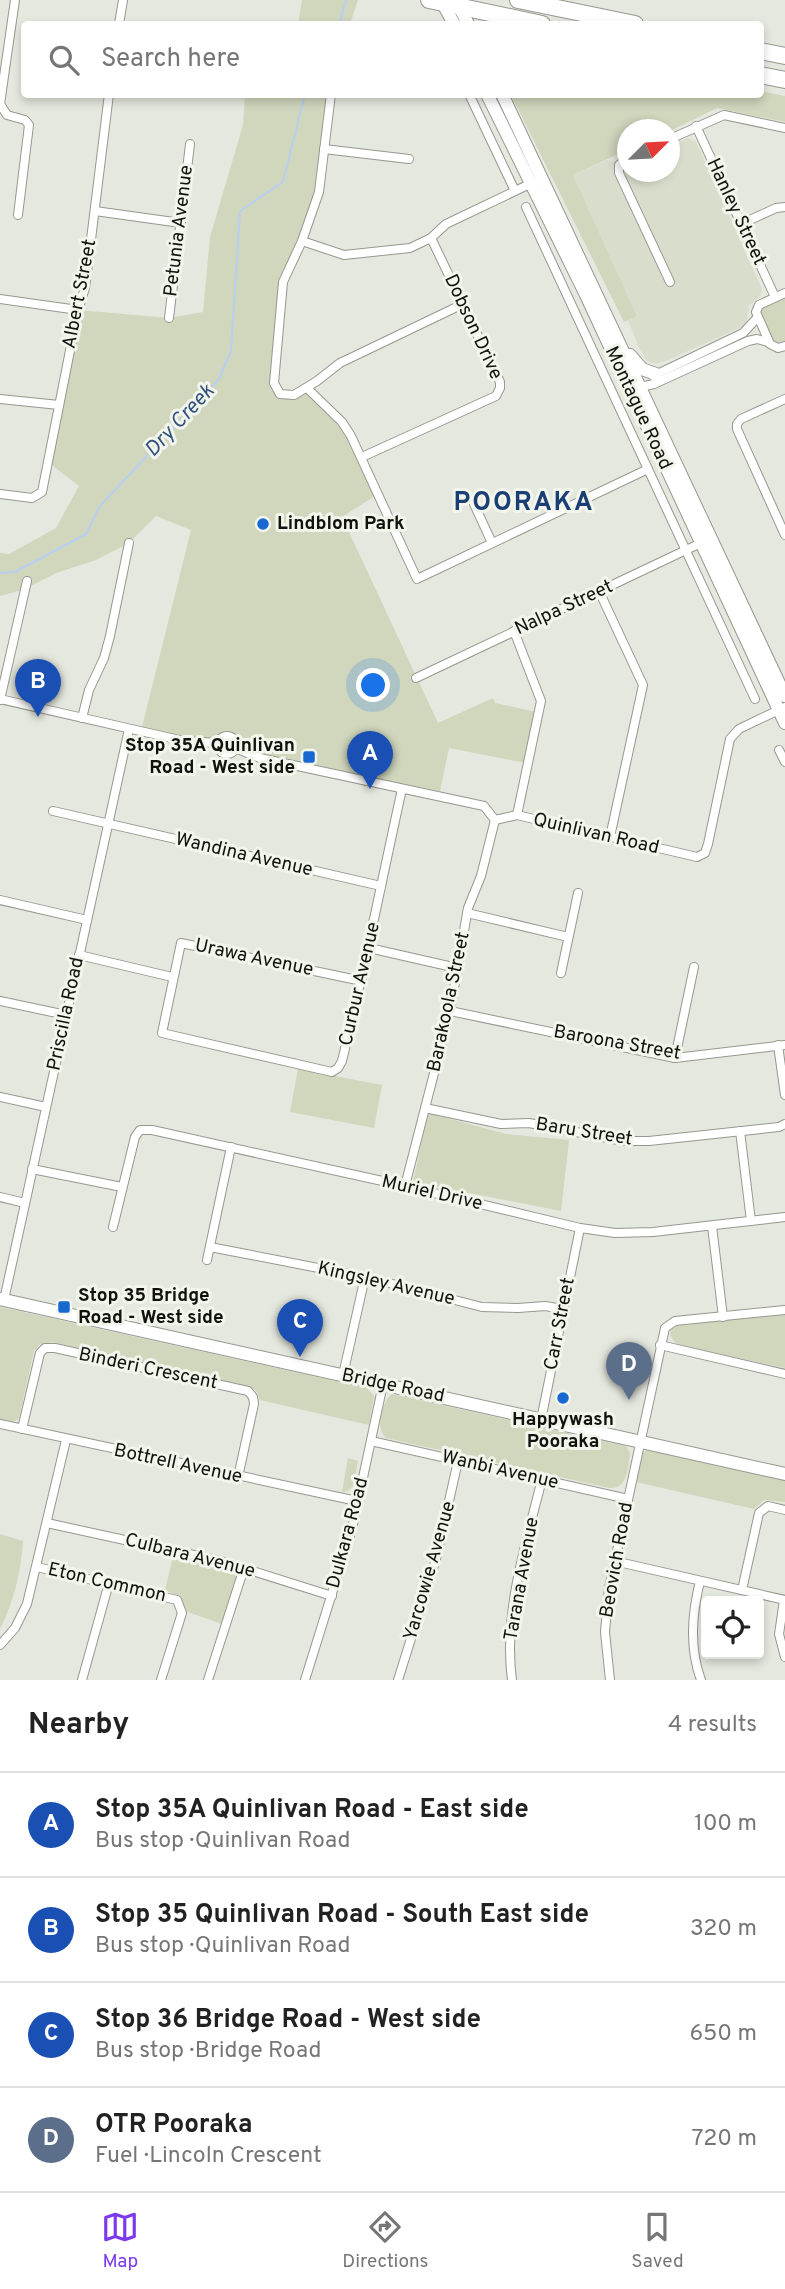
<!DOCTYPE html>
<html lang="en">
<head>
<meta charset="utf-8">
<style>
  body { margin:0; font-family:Overpass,sans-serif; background:#f6f6f6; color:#222 }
  .controls { position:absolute; right:21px; bottom:21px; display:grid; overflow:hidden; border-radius:7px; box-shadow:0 4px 10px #0003 }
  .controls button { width:63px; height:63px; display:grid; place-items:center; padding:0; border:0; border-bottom:2px solid #e0e0e0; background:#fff; color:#222; font:35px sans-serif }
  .compass { position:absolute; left:617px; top:119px; width:63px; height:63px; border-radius:50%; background:#fff; box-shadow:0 4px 10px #0003; rotate:66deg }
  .you { position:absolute; left:374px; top:686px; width:24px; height:24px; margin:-18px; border:5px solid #fff; border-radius:50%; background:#1a73e8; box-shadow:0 0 0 10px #1a73e833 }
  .badge { display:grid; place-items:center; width:46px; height:46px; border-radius:50%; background:#7c3aed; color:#fff; font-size:23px; font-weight:700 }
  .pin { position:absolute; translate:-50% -58px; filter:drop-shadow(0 2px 4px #0008) }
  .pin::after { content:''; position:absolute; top:37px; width:24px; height:21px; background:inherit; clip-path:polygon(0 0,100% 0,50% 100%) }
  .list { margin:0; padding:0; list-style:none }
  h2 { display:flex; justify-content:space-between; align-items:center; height:91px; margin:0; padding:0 28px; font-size:30px }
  h2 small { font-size:23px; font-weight:400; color:#767676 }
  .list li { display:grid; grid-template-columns:46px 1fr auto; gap:21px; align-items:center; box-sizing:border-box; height:105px; padding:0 28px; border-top:2px solid #e0e0e0 }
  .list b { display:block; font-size:26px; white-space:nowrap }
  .list p { margin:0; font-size:23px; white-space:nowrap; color:#767676 }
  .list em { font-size:23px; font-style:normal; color:#767676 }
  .icon { flex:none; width:38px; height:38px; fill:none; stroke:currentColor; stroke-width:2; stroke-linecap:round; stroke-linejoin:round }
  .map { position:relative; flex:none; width:785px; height:1680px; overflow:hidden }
  .search { position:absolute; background:#fff; box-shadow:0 4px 10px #0003; left:21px; right:21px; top:21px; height:77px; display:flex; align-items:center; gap:18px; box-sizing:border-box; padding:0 24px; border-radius:7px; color:#767676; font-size:26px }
  .sheet { height:511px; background:#fff }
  nav { display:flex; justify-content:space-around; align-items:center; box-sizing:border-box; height:98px; border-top:2px solid #e0e0e0; background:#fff; font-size:19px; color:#767676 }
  nav a { display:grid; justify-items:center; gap:4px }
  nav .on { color:#7c3aed }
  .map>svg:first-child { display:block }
</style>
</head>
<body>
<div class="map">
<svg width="785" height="1680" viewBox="0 0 785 1680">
  <rect width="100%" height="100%" fill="#e5e8de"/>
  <!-- built -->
  <polygon fill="#d9decc" points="688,138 696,142 762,289 761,295 749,306 746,325 666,361 655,364 647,361 639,348 628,320 637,316 573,175 607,160 627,166 628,172 670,172 670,147"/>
  <!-- green -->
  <g fill="#d0d7bd">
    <polygon points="302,0 358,0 350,24 298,24"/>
    <polygon points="761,91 785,96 785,122 717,108 670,131 628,130 627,150 573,175 637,316 624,322 511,95 760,94"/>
    <polygon points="245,95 331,95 319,192 283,282 276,387 294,395 307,388 351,436 378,494 342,517 438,723 493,698 495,703 536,712 526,763 449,748 440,791 403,784 402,789 218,745 141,731 191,530 156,516 129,543 96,560 56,573 25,589 0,596 0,553 9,554 56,528 79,486 49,463 78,310 169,318 203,312 210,237 243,125"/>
    <polygon points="785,297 785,341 776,343 772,340 761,311 763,307"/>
    <polygon points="298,1069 382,1085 374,1128 290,1112"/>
    <polygon points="428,1113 506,1134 569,1140 561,1211 413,1182"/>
    <polygon points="0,1307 367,1388 374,1396 369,1425 260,1400 257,1392 251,1387 52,1342 39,1345 34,1351 19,1418 14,1422 0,1419"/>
    <polygon points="785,1313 785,1368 677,1345 670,1335 671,1330 677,1326"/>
    <path d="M392,1394l234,52 4,7c-2,14 -2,37 -21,35l-223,-50c-11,-10 -5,-36 6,-44z"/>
    <polygon points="647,1450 785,1480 785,1502 764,1500 754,1509 636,1482 643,1453"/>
    <polygon points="348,1458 358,1461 353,1486 348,1491 342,1492"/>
    <path d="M0,1534l23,7c-2,31 -9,60 -23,88z"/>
    <polygon points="174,1553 231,1566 236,1569 238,1575 222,1624 185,1611 181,1597 165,1590"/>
  </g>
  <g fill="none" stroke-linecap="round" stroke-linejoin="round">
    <!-- stream -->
    <g stroke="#b8cff1" stroke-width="2">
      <polyline points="339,24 346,0"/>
      <polyline points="0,573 15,572 86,534 100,506 219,379 231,351 240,211 283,182 305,94"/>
    </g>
    <!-- street casing -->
    <g stroke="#96988f" stroke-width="10">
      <g id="street">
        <polyline points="119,24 123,0"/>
        <polyline points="331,94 319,192 302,241 283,282 274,383 280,394 294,395 317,381 340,363 463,304"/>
        <polyline points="469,94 515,191"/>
        <polyline points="0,104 7,115 25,120 29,125 18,215"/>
        <polyline points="0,104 15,0"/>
        <polyline points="696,126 775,297"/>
        <polyline points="670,139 724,115 785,128"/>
        <polyline points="324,149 409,159"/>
        <polyline points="628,158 619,165 619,173 670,282"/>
        <polyline points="526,207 755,699"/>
        <polyline points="95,211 181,223"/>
        <polyline points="741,224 776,208 785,207"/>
        <polyline points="302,241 344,255 410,248 431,238 446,224 534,182"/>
        <polyline points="785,293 759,305 756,312 770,344 778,348 785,346"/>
        <polyline points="0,299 78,310"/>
        <polyline points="169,318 190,144"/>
        <polyline points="653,376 743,333 757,318"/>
        <polyline points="640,387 654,384 748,341 757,339 768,342"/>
        <polyline points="307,388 342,422 351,436 417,579 648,469"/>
        <polyline points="0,399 59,405"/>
        <polyline points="785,399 741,419 737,424 737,429 785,535"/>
        <polyline points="362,457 496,396 500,388 500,382 431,238"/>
        <polyline points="0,494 32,498 42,492 78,310 85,288 109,94"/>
        <polyline points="474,504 492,543"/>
        <polyline points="599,591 643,685 610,837"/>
        <polyline points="514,631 541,701 517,815"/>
        <polyline points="416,678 705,541"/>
        <polyline points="0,699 184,741 218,743"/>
        <polyline points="0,700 27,581"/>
        <polyline points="82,718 89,690 104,658 110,636 129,543"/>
        <circle cx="227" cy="745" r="9"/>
        <polyline points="235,748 260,758 484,806 495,820"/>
        <polyline points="779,750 785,762"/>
        <polyline points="53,811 381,886"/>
        <polyline points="495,820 517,815 697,857 705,853 708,844 730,739 739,729 785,707"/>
        <polyline points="0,900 87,920"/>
        <polyline points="467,913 568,937"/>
        <polyline points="369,948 457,968"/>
        <polyline points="79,955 172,977"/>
        <polyline points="561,973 578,893"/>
        <path d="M362,981l-181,-38 -19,90 170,39 6,-4 4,-7c22,-90 40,-182 60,-272"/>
        <polyline points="0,1001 66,1015"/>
        <polyline points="450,1011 675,1058 785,1045"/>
        <polyline points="778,1045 785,1095"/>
        <polyline points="675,1058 694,967"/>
        <polyline points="0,1097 46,1107"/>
        <polyline points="425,1108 501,1124 529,1123 623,1141 649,1141 779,1127 785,1124"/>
        <polyline points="740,1131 751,1221"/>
        <polyline points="32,1169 122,1187"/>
        <polyline points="405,1186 450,1011 468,908 481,876 495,820"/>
        <polyline points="0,1197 25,1203"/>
        <polyline points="712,1226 723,1317"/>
        <polyline points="113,1227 135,1137 140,1130 152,1130 405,1186 580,1228 615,1233 653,1232 785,1217"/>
        <polyline points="210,1247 365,1277 482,1307 518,1308 545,1306 563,1309"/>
        <polyline points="207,1260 231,1147"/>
        <polyline points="4,1300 129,729"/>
        <polyline points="660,1345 785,1374"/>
        <polyline points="343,1375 365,1277"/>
        <polyline points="541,1420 580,1228"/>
        <polyline points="0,1424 357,1501"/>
        <polyline points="22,1429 40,1353 45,1348 55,1348 248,1391 253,1397 254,1404 238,1477"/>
        <polyline points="371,1441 628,1499"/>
        <polyline points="47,1523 221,1561 332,1596"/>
        <polyline points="614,1561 785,1600"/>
        <polyline points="37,1567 177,1600 182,1613 161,1680"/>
        <path d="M700,1581c-8,33 -11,66 1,99"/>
        <polyline points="742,1590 759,1513 768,1506 785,1510"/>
        <polyline points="784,1600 779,1634 785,1657"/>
        <polyline points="0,1645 15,1628 27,1604 66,1440"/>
        <polyline points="82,1680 109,1583"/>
        <polyline points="208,1680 244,1568"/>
        <polyline points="305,1680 352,1529 383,1384"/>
        <polyline points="398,1680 436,1559 458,1461"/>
        <path d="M512,1680c-9,-67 14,-136 30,-201"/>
        <polyline points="610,1680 605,1632 609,1588 665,1328 675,1321 785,1310"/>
      </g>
    </g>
    <!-- secondary casing -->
    <g stroke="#96988f" stroke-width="14">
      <g id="secondary">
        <polyline points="456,0 468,24"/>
        <polyline points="442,2 454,24"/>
        <polyline points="487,94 586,295 785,723"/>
        <polyline points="502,94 785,696"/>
        <polyline points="630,355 642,369 656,374"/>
        <polyline points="0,1299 785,1474"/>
      </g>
    </g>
    <!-- highway casing -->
    <g stroke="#96988f" stroke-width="18">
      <g id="highway">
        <polyline points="429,0 542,24"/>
        <polyline points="518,0 635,24"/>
        <polyline points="760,51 785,56"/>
        <polyline points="760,75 785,80"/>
      </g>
    </g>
    <!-- street -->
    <use href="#street" stroke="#fff" stroke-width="8"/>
    <!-- secondary -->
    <use href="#secondary" stroke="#fff" stroke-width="12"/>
    <!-- highway -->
    <use href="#highway" stroke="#fff" stroke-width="16"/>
  </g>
  <!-- markers -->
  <g fill="#1868d2" stroke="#f2f5eb" stroke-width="2.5">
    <circle cx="263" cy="524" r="7"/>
    <rect x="302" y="750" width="14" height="14" rx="3.5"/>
    <rect x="57" y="1300" width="14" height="14" rx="3.5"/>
    <circle cx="563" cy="1398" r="7"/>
  </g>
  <g text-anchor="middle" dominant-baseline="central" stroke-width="6" stroke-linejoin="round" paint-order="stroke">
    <!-- street labels -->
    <g font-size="19" fill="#11120e" stroke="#f2f5eb">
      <text transform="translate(736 212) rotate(65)">Hanley Street</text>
      <text transform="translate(179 231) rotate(-83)">Petunia Avenue</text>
      <text transform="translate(80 294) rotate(-79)">Albert Street</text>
      <text transform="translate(473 327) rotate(65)">Dobson Drive</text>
      <text transform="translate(638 408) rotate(65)">Montague Road</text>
      <text transform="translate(564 608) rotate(-25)">Nalpa Street</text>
      <text transform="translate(596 834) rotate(13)">Quinlivan Road</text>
      <text transform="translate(244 855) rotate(13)">Wandina Avenue</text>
      <text transform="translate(254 958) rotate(12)">Urawa Avenue</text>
      <text transform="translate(360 984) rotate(-77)">Curbur Avenue</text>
      <text transform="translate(449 1002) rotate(-78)">Barakoola Street</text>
      <text transform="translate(66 1014) rotate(-78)">Priscilla Road</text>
      <text transform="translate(617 1043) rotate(10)">Baroona Street</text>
      <text transform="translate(584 1132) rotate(9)">Baru Street</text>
      <text transform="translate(432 1193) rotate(13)">Muriel Drive</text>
      <text transform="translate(386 1284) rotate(13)">Kingsley Avenue</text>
      <text transform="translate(560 1324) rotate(-79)">Carr Street</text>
      <text transform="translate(148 1369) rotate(12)">Binderi Crescent</text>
      <text transform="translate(393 1386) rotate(12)">Bridge Road</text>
      <text transform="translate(178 1464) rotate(12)">Bottrell Avenue</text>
      <text transform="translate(500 1470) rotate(13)">Wanbi Avenue</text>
      <text transform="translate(348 1533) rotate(-75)">Dulkara Road</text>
      <text transform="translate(190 1556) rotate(14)">Culbara Avenue</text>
      <text transform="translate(617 1560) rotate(-80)">Beovich Road</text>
      <text transform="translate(430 1571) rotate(-74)">Yarcowie Avenue</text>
      <text transform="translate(522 1579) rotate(-80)">Tarana Avenue</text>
      <text transform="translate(107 1583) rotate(13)">Eton Common</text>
    </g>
    <!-- poi labels -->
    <g font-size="19" font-weight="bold" fill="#11120e" stroke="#f2f5eb" text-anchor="start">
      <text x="277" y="524">Lindblom Park</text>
      <text x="295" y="746" text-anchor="end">Stop 35A Quinlivan<tspan x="295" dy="22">Road - West side</tspan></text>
      <text x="78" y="1296">Stop 35 Bridge<tspan x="78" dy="22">Road - West side</tspan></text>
      <text x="563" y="1420" text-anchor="middle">Happywash<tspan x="563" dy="22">Pooraka</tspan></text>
    </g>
    <!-- water labels -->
    <g font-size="21" font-style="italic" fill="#32517e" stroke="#f2f5eb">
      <text transform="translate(180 421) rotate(-47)">Dry Creek</text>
    </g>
    <!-- district labels -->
    <g font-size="26" font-weight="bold" letter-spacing="2" fill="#1a3f74" stroke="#f2f5eb">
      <text x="524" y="503">POORAKA</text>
    </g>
  </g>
</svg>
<div class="controls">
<button><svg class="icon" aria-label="locate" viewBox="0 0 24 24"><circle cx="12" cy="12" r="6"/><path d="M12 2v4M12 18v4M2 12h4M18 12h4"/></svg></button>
</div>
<svg class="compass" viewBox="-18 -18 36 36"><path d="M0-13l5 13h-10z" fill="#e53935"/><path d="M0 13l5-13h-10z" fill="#767676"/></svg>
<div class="you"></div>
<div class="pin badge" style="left:370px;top:789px;background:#1a4fb4">A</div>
<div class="pin badge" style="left:38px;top:717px;background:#1a4fb4">B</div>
<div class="pin badge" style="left:300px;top:1357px;background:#1a4fb4">C</div>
<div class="pin badge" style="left:629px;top:1400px;background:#5c6f8a">D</div>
<div class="search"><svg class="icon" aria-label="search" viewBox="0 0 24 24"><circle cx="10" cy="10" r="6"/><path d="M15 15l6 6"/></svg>Search here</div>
</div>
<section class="sheet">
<h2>Nearby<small>4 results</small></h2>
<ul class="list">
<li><span class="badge" style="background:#1a4fb4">A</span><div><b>Stop 35A Quinlivan Road - East side</b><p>Bus stop · Quinlivan Road</p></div><em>100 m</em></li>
<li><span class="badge" style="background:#1a4fb4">B</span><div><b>Stop 35 Quinlivan Road - South East side</b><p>Bus stop · Quinlivan Road</p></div><em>320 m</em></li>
<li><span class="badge" style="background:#1a4fb4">C</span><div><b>Stop 36 Bridge Road - West side</b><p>Bus stop · Bridge Road</p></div><em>650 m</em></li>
<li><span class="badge" style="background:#5c6f8a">D</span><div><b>OTR Pooraka</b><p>Fuel · Lincoln Crescent</p></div><em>720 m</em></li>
</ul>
</section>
<nav>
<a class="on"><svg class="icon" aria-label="map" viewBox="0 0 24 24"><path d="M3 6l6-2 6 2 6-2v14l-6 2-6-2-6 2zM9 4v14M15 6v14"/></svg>Map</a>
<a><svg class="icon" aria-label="directions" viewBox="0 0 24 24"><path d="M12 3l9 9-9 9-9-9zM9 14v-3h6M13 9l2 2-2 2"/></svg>Directions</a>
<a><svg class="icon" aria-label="saved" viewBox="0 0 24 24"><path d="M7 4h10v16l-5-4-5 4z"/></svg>Saved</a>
</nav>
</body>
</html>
